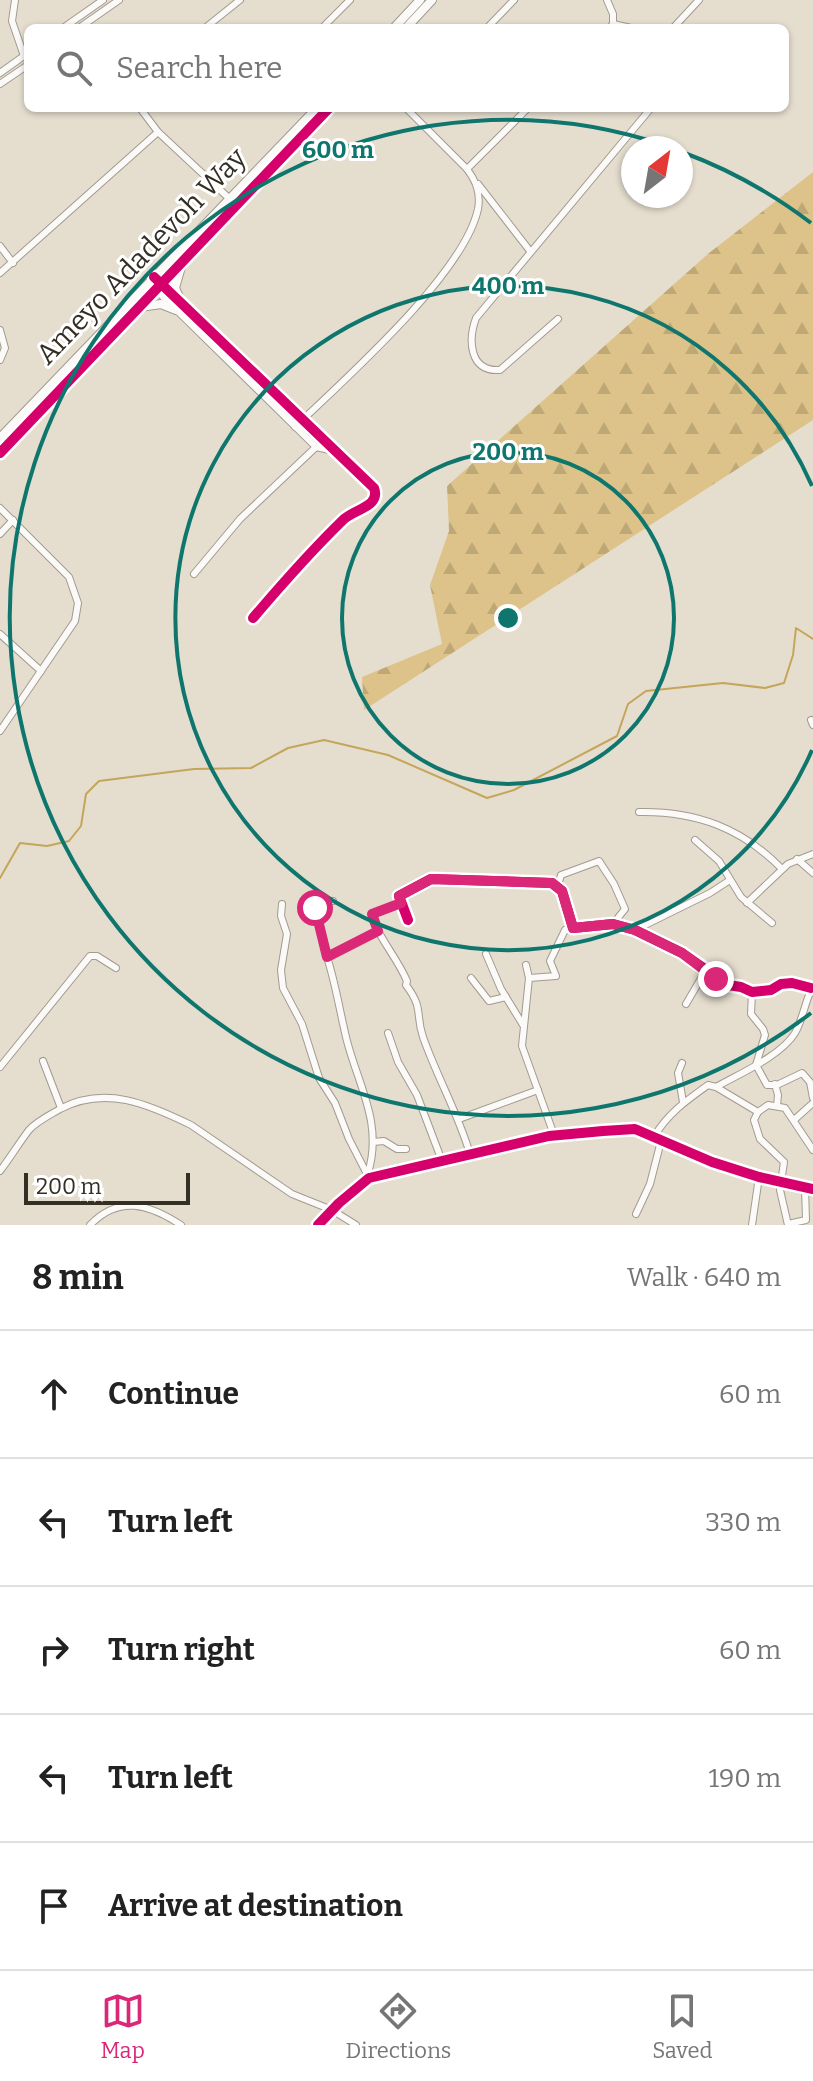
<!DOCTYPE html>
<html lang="en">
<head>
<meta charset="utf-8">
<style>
  body { margin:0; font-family:Bitter,serif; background:#f2f2f2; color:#222 }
  .compass { position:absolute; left:621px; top:136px; width:72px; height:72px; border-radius:50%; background:#fff; box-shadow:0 2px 6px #0004; rotate:31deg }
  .scale { position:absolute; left:24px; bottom:20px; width:166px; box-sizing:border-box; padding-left:8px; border:4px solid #342f25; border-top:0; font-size:22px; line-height:28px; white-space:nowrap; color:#342f25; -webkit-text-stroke:6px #fff; paint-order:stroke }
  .stop { position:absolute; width:24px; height:24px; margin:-18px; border:6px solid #db2777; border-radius:50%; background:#fff }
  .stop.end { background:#db2777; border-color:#fff; box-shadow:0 2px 8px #0008 }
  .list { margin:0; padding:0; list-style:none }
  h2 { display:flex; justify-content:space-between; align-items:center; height:104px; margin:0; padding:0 32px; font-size:34px }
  h2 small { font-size:26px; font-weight:400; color:#767676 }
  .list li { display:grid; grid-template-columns:52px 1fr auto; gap:24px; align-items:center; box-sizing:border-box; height:128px; padding:0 32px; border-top:2px solid #e0e0e0 }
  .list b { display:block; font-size:30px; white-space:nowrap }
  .list em { font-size:26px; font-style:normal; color:#767676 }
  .icon { flex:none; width:44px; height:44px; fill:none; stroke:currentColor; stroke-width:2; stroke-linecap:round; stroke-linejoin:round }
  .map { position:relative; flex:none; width:813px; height:1225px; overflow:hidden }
  .search { position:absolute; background:#fff; box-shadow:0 2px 6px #0004; left:24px; right:24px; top:24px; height:88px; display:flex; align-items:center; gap:20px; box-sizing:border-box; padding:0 28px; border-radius:12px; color:#767676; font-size:30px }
  .sheet { height:744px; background:#fff }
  nav { display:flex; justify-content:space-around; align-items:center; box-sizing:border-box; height:112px; border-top:2px solid #e0e0e0; background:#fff; font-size:22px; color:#767676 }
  nav a { display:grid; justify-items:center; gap:4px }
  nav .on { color:#db2777 }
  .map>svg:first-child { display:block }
</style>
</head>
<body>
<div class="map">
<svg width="813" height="1225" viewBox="0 0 813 1225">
  <defs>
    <pattern id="forest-firs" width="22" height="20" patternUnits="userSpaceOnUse" patternTransform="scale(2)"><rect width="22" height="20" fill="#ddc389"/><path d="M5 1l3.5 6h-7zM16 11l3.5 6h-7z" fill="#bea876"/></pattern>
  </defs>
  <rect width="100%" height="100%" fill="#e5decf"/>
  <!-- forest -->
  <polygon fill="url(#forest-firs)" points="813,172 813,420 364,710 362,677 442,644 430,585 449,531 447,486 709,253"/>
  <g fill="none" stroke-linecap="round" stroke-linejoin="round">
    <!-- stream -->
    <polyline stroke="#c4a55a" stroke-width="2" points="0,878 20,843 47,846 69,841 81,826 86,794 99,781 194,769 251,768 288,748 324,740 388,755 487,798 514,790 617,736 628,704 646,691 723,683 765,688 784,683 793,655 796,628 813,639"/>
    <!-- minor casing -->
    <g stroke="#a19b90" stroke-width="8">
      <g id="minor">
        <polyline points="15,0 12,21 24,56"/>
        <polyline points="607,0 613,14 613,24 609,28"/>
        <polyline points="613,24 631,28"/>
        <polyline points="63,28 103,0"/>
        <polyline points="79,28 119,0"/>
        <polyline points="205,28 240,0"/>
        <polyline points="322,28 350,0"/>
        <polyline points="487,28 514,0"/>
        <polyline points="673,28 699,0"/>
        <polyline points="0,73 28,53"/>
        <polyline points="0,84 28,65"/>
        <polyline points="140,108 158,132 233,202"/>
        <polyline points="467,169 528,108"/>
        <polyline points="478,184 530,251"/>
        <polyline points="0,246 13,263"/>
        <polyline points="0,273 158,132"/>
        <path d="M154,277l220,211c7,19 -20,21 -31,32 -32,31 -61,64 -90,98"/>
        <polyline points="154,288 316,447 334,451"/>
        <path d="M558,319l-58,51c-31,2 -32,-30 -24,-52l175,-210"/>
        <polyline points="0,330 5,348 0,360"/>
        <path d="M295,427c50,-48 169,-153 183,-218 3,-16 -2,-28 -11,-40l-61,-61"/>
        <polyline points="0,508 69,577 78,603 75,621 0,731"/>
        <polyline points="0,534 13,520"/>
        <polyline points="194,574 240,519 316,447"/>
        <polyline points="0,634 41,671"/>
        <polyline points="811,720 813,725"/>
        <path d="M639,812c57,-1 103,16 143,57"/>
        <polyline points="695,840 719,861 741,897 772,923"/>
        <polyline points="797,859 813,873"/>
        <polyline points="558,885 561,875 599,861 614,884 625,909 613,924"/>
        <path d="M401,903l-29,11 1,7c10,22 25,39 34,60l-1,4c18,24 9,28 17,52 14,40 35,76 47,117"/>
        <polyline points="747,903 788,864 813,854"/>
        <polyline points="282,904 281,916 287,934 281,970 283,988 302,1024 319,1078 335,1103 349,1139 369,1178"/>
        <polyline points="408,920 399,896 431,879 552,883 562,891 573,928 613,924 635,930 682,953 728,985 741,987 752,992 771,990 781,984 792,983 811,988"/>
        <polyline points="635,930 710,893 730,880"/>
        <polyline points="486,954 501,989 523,1025"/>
        <polyline points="327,957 315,905 333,901"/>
        <polyline points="526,965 529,978"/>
        <polyline points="471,978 489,1001 506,997"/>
        <polyline points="752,992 751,1014 763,1029 765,1035 756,1065 767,1085 777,1085 802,1073 810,1082 813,1098"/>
        <polyline points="686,1004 706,970"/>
        <polyline points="388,1033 398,1062 417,1095 442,1161"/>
        <polyline points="43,1061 61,1108"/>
        <polyline points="682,1063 678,1073 683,1102"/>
        <polyline points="0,1067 90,956 97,956 116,968"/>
        <polyline points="775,1084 778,1095 777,1106"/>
        <polyline points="716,1087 758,1112 768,1105 785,1108 813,1150"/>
        <polyline points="758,1112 754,1120 760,1139 784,1162 780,1190 788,1225"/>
        <polyline points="459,1119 538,1090"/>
        <polyline points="794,1120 813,1103"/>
        <polyline points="554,1135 522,1046 529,978 556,976 550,961 565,930 573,928"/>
        <path d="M654,1137c13,-23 33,-37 54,-52l8,2c23,-13 65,-31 79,-54 8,-14 10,-32 18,-47"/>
        <polyline points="373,1142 384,1141 397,1149 406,1149"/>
        <path d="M0,1171c10,-13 19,-28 29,-41 8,-9 21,-15 31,-21 45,-24 88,-5 131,16l101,69 40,16 24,15"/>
        <path d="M368,1173c15,-49 -9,-86 -21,-132 -7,-28 -11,-56 -20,-84l51,-26"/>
        <polyline points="636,1214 650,1184 661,1141"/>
        <polyline points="788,1224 806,1220 805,1187"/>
        <path d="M90,1225c29,-30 59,-21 91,0"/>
        <polyline points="318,1225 339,1203 369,1178 549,1136 603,1131 635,1129 712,1162 759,1177 813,1189"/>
        <polyline points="752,1225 759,1177"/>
      </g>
    </g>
    <!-- tertiary casing -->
    <g stroke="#a19b90" stroke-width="10">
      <g id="tertiary">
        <polyline points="394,28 420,0"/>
        <polyline points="406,28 432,0"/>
        <polyline points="181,267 175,288 182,304"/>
        <polyline points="140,307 161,304 176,310"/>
        <polyline points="0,438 317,108"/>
        <polyline points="0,453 329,108"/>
      </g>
    </g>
    <!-- minor -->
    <use href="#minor" stroke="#fbfaf8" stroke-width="6"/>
    <!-- tertiary -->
    <use href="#tertiary" stroke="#fbfaf8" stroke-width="8"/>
    <!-- cycleway casing -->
    <g stroke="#fff" stroke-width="15">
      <g id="cycleway">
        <path d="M154,277l220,211c7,19 -20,21 -31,32 -32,31 -61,64 -90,98"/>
        <polyline points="0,453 329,108"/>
        <polyline points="408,920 399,896 431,879 552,883 562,891 573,928 613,924 635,930 682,953 728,985 741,987 752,992 771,990 781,984 792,983 811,988"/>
        <polyline points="318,1225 339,1203 369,1178 549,1136 603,1131 635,1129 712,1162 759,1177 813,1189"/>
      </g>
    </g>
    <!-- cycleway -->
    <use href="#cycleway" stroke="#d6006c" stroke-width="10"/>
  </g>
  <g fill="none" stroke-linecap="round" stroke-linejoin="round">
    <!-- route -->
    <polyline stroke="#db2777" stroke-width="10" points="315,908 327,957 378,931 372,914 401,903 399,896 431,879 552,883 562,891 573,928 613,924 635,930 682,953 716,979"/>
  </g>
  <!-- distance rings -->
  <g fill="none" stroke="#0f766e" stroke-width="4">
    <circle cx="508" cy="618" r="166"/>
    <path d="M812 750A332 332 0 1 1 812 486"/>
    <path d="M811 1013A498 498 0 1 1 670 147M682 152A498 498 0 0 1 811 223"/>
  </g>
  <g text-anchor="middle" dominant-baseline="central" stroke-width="6" stroke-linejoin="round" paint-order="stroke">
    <!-- street labels -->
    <g font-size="28" fill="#342f25" stroke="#fff">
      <text transform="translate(141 256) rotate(-46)">Ameyo Adadevoh Way</text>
    </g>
  </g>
  <circle cx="508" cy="618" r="12" fill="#0f766e" stroke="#fff" stroke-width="4"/>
  <g font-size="24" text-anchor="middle" font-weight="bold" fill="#0f766e" stroke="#fff" stroke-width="6" stroke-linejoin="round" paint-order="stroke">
    <text x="338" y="158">600 m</text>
    <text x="508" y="294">400 m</text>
    <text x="508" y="460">200 m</text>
  </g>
</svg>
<svg class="compass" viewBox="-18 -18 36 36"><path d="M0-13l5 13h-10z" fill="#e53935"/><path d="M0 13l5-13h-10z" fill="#767676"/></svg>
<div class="scale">200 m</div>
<div class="stop" style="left:315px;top:908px"></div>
<div class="stop end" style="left:716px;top:979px"></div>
<div class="search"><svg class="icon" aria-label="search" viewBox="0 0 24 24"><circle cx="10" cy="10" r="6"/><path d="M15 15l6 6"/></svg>Search here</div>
</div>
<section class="sheet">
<h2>8 min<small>Walk · 640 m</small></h2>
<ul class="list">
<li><svg class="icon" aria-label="ahead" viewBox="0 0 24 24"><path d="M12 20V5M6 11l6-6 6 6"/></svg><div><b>Continue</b></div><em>60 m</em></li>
<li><svg class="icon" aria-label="left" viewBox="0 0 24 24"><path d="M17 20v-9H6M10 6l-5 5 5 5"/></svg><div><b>Turn left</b></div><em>330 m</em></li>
<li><svg class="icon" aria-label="right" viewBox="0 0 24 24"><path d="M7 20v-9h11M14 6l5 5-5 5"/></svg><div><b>Turn right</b></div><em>60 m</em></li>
<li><svg class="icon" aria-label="left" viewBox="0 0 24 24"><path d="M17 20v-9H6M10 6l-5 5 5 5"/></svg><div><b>Turn left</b></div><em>190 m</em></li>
<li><svg class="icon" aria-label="arrive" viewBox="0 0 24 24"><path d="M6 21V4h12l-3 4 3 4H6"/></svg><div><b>Arrive at destination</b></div></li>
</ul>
</section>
<nav>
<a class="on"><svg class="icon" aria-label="map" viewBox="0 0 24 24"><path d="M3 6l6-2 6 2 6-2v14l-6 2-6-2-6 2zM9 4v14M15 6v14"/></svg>Map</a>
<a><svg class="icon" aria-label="directions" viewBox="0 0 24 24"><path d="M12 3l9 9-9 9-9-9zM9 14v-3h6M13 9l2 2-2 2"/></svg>Directions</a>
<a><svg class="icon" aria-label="saved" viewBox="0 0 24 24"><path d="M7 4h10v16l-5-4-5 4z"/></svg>Saved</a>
</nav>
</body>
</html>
